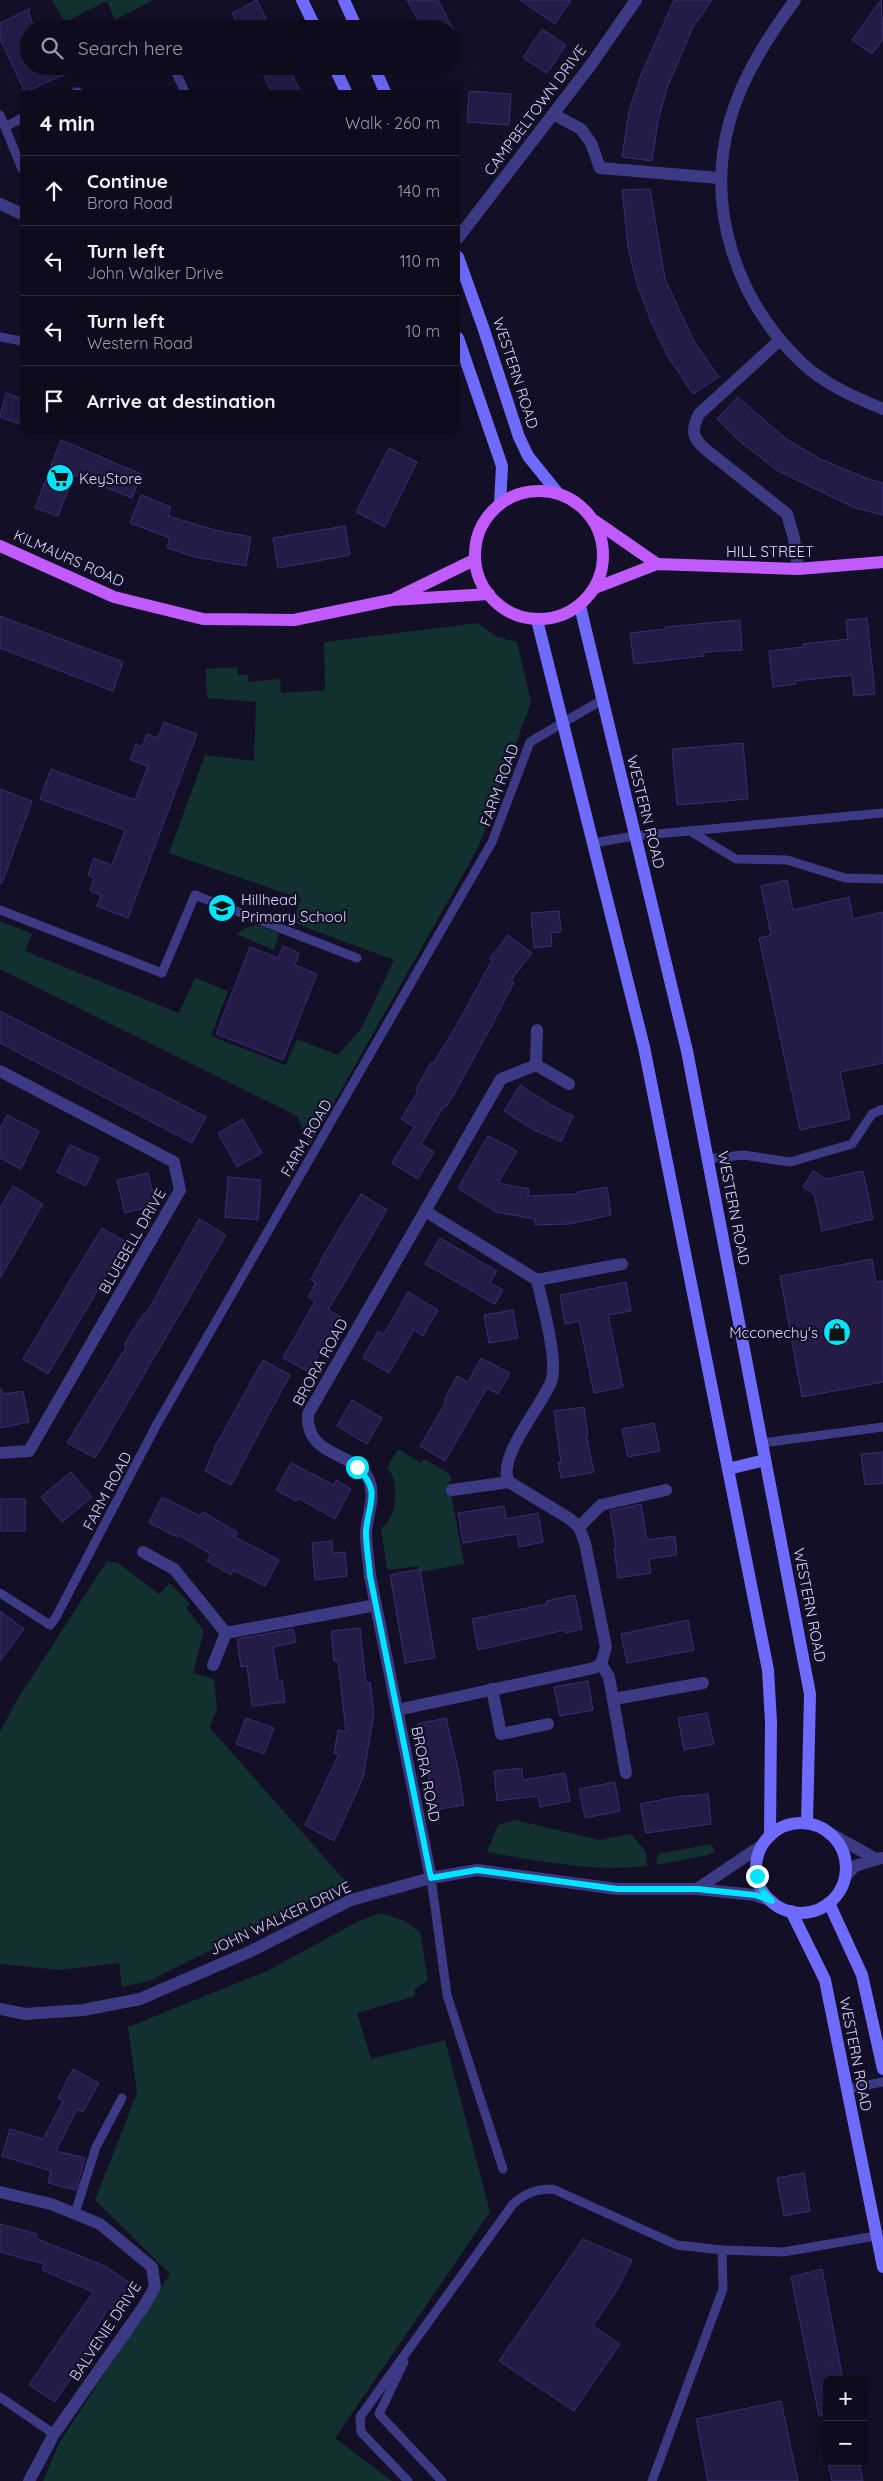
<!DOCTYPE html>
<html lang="en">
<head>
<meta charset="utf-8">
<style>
  body { margin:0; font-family:Quicksand,sans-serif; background:#1c1929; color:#f1f3f6 }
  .controls { position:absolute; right:15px; bottom:15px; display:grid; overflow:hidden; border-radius:8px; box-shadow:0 5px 20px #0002 }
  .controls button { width:45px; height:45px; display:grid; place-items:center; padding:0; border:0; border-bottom:1px solid #2e2b3b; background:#0e0b1c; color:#f1f3f6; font:25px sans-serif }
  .stop { position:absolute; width:15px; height:15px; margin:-11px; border:4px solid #00e5ff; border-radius:50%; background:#fff }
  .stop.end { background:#00e5ff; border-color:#fff; box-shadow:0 1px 5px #0008 }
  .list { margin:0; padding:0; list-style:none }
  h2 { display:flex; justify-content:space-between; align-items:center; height:65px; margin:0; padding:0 20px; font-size:21px }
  h2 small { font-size:16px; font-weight:400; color:#9b9ba3 }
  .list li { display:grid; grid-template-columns:32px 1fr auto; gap:15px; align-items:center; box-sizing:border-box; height:70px; padding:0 20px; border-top:1px solid #2e2b3b }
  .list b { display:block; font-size:19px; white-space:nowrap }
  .list p { margin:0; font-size:16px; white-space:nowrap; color:#9b9ba3 }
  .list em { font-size:16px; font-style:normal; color:#9b9ba3 }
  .icon { flex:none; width:28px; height:28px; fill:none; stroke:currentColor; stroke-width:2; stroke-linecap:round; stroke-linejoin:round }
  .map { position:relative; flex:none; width:883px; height:2481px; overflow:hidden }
  .search { position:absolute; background:#0e0b1c; box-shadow:0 5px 20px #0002; left:20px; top:20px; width:440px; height:55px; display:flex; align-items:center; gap:12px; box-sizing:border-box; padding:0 18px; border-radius:28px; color:#9b9ba3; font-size:19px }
  .panel { position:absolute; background:#0e0b1c; box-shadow:0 5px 20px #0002; left:20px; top:90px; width:440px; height:345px; border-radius:8px }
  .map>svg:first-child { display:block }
</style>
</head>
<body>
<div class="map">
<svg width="883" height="2481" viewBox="0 0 883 2481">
  <rect width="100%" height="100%" fill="#130f26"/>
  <!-- green -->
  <g fill="#12302f">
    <polygon points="52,0 153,0 115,20 107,1 65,22"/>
    <polygon points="478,623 497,637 517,642 531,702 478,848 310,1145 297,1116 0,969 0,921 32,934 25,951 179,1013 195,978 228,991 211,1036 286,1065 297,1039 338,1055 361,1029 394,960 292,922 301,899 169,853 205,755 254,761 256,702 207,698 206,669 237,667 238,675 248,675 249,682 280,679 281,693 325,690 324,642"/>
    <polygon points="257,925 279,933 274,950 236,934 247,927"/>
    <path d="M398,1449l23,14 3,-4 26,15 1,7 -2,1 15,82 -44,8 -2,-6 -31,4 -6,-42c16,-9 20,-47 6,-60z"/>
    <polygon points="107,1561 118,1563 159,1594 170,1583 190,1604 186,1608 204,1631 193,1673 214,1679 217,1708 210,1728 347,1883 149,1981 122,1987 119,1963 60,1970 0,1964 0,1732 15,1703"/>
    <path d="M515,1820l84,20 32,-6 15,18 1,14c-54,6 -107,-5 -160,-14l11,-27z"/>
    <polygon points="711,1844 715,1852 708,1855 656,1865 658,1854"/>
    <polygon points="381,1913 405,1921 420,1932 428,1980 414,1990 415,1996 357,2013 371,2059 445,2040 490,2212 335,2438 392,2481 43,2481 59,2443 170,2274 95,2200 137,2093 128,2027 265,1972 359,1921"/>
  </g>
  <!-- building -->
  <g fill="#241b47" stroke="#3b2d73">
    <polygon points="257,0 271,29 240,29 232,13"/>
    <polygon points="407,0 438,0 453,29 423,29"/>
    <polygon points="520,0 571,0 555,24"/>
    <polygon points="674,0 712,0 693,27 667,88 658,121 652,161 622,157 629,111 641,75"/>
    <polygon points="881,0 883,39 872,54 852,40"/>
    <polygon points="29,9 29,15 35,29 29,29 29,66 84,66 25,92 0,39 0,23"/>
    <polygon points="542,29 566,45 547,73 523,58"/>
    <polygon points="259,66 287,66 301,92 272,92"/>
    <polygon points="469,91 511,94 509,125 467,122"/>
    <polygon points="650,189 665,279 695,343 719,377 693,394 667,355 651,321 637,284 628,246 622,190"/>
    <polygon points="6,393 22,399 22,425 0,417"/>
    <polygon points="738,397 785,438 820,459 871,480 883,483 883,515 855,508 778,471 738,440 717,419"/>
    <polygon points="61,440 141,474 132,498 74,475 58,516 35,508"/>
    <polygon points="389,448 417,462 385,527 356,512"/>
    <polygon points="141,495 171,507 168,516 215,530 251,537 246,566 195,557 167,548 170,538 130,523"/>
    <polygon points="345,526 350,555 278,568 273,538"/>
    <polygon points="0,616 123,662 113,691 0,648"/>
    <polygon points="867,618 875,694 854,696 852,675 795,681 796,684 773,687 769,651 803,647 803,644 848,639 846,620"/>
    <polygon points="740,620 742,650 704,652 704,656 634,664 630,633 665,629 665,627"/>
    <polygon points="164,722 197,734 128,918 97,906 101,895 90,891 94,878 88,875 94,858 112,865 125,830 40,799 51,769 135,800 148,766 130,760 136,744 142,747 147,734 158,738"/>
    <polygon points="743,743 748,799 677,805 672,749"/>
    <polygon points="0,789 32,801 2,883 0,883"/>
    <polygon points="787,880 793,910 849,897 853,919 883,912 883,1063 840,1072 850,1119 800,1130 759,938 771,935 761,886"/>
    <polygon points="559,911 561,932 551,933 552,946 534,948 531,913"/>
    <polygon points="508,935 532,953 511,980 514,982 491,1027 455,1092 446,1107 444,1106 421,1144 434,1152 418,1179 392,1163 414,1127 401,1119 418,1091 416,1089 431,1063 433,1064 462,1016 492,960 490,958"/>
    <polygon points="283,946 299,953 295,965 317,974 283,1060 216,1034 250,947 278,958"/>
    <polygon points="0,1011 206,1117 192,1143 0,1043"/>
    <polygon points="520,1085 553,1106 573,1116 561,1142 532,1129 504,1111"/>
    <polygon points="7,1115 39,1131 21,1169 0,1158 0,1128"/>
    <polygon points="243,1119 262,1153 237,1167 218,1133"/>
    <polygon points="488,1136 517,1151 498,1183 529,1189 528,1196 577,1194 577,1192 607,1187 611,1215 570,1224 535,1225 535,1219 496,1212 458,1188"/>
    <polygon points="70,1145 99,1158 86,1186 57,1172"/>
    <polygon points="813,1171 827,1179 863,1171 873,1219 822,1231 814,1194 803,1187"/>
    <polygon points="148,1173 156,1205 125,1213 117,1180"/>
    <polygon points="228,1177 261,1180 258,1220 225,1217"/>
    <polygon points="13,1186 43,1204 0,1278 0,1208"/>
    <polygon points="361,1194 387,1210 328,1310 341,1317 309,1372 283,1358 315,1301 308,1297 316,1283 311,1280 326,1251"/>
    <polygon points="199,1219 226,1235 95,1458 67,1443 127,1346 124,1345 144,1313 146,1314"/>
    <polygon points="102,1228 126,1242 48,1374 23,1359"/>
    <polygon points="440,1238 497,1271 490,1283 503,1290 495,1304 425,1264"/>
    <polygon points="872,1259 876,1282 883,1281 883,1382 802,1397 780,1276"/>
    <polygon points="626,1282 631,1311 608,1315 623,1387 594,1393 579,1321 565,1324 560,1295"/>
    <polygon points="408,1292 438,1310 423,1336 414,1330 389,1373 363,1358 378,1331 384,1334"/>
    <polygon points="513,1310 518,1338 489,1343 484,1315"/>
    <polygon points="481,1358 510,1373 498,1394 487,1388 445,1461 420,1446 446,1402 444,1400 457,1376 468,1382"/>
    <polygon points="263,1360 290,1375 231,1485 205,1471 216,1445"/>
    <polygon points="0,1388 5,1394 23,1391 29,1422 0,1428"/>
    <polygon points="352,1400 382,1418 367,1444 337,1426"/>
    <polygon points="584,1407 588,1435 586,1435 594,1472 561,1478 558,1462 561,1462 554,1411"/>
    <polygon points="654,1423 660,1451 628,1457 622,1429"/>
    <polygon points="883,1452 883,1483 865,1485 861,1454"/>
    <polygon points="291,1463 334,1485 336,1480 351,1489 335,1519 298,1498 296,1501 276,1490"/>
    <polygon points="71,1472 92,1497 62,1522 41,1497"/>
    <polygon points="162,1497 200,1516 203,1512 237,1532 235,1537 279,1560 265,1586 233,1570 231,1575 207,1561 211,1554 178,1535 177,1537 149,1523"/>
    <rect x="0" y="1499" width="25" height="32"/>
    <polygon points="641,1504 647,1540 675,1536 677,1555 649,1559 651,1573 618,1578 614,1548 616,1547 610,1511"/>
    <polygon points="504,1506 506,1519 538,1513 543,1542 519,1547 517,1534 463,1543 458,1513"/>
    <polygon points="332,1541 333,1553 345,1552 347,1576 315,1580 312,1543"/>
    <polygon points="420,1569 435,1658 405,1663 390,1575"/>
    <polygon points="575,1595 582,1629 566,1633 565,1630 478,1650 472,1619 547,1604 546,1601"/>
    <polygon points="0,1611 24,1629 0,1661"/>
    <polygon points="688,1620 694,1650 627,1663 621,1634"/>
    <polygon points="360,1628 366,1683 370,1682 374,1713 363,1778 334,1841 305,1825 339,1754 334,1753 338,1730 346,1732 338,1661 334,1661 331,1631"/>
    <polygon points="293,1629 296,1642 273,1647 278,1680 282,1680 285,1702 252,1706 247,1666 241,1667 237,1639"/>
    <polygon points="588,1681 593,1710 560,1716 554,1687"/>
    <polygon points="707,1713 714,1744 684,1750 678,1718"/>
    <polygon points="246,1718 274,1728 264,1754 236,1744"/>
    <polygon points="446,1718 459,1774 464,1805 433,1810 426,1757 424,1758 417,1724"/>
    <polygon points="522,1768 523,1780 565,1773 570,1801 540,1807 538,1796 497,1801 494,1771"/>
    <polygon points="615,1782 620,1811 585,1818 579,1789"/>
    <polygon points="708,1794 711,1824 646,1833 640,1804 675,1797"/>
    <polygon points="73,2069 99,2083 83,2112 77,2109 56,2151 85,2158 76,2190 48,2183 51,2171 2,2156 10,2129 43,2139 63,2101 58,2098"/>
    <polygon points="804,2173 810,2211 784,2216 777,2178"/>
    <polygon points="0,2224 37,2234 35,2238 105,2266 130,2283 112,2309 109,2307 89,2339 95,2343 55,2402 29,2385 93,2292 42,2270 44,2264 0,2252"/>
    <polygon points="583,2239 632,2260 618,2288 593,2326 620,2344 574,2411 499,2361"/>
    <polygon points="822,2269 843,2380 827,2380 827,2415 819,2416 791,2277"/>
    <polygon points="781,2401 798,2481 708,2481 696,2419"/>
    <polygon points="828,2462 859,2462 863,2481 832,2481"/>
  </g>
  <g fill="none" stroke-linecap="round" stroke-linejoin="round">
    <!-- service -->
    <g stroke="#3d3a85" stroke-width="9">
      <polyline points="173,66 185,92"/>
      <polyline points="76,92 78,92"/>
      <polyline points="0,115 22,169"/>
      <polyline points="5,127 22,118"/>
      <polyline points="0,337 22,341"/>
      <polyline points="690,831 736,859 787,860 845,878 883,879"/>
      <polyline points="593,843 635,836 883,813"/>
      <polyline points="0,910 162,973 195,895 357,958"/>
      <polyline points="708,1159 743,1155 790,1162 852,1144 872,1114 883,1109"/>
      <polyline points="762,1443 883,1427"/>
      <polyline points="0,1593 50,1625 56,1617 157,1424 492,842 530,742 602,700"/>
      <polyline points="431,1878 447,1995 503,2169"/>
      <polyline points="847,2089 883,2082"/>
      <polyline points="75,2213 96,2147 122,2098"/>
      <polyline points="404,2362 379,2414 442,2481"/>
      <polyline points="0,2397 54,2434"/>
      <path d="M408,2481l-47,-49 -1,-15 153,-213c13,-11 22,-15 40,-15l124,56 45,5 61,2 93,-16"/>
      <polyline points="652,2481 723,2289 722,2250"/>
    </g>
    <!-- minor -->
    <g stroke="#3d3a85" stroke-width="12">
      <path d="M795,0c-27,37 -52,75 -65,120 -25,87 6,180 71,242 23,22 53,35 82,47"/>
      <polyline points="553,114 581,129 591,143 600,168 719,178"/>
      <polyline points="0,204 22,214"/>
      <polyline points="458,238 590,66 636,0"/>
      <path d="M780,340l-81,74c-8,17 -7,23 6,35l82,65 7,24 4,31"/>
      <polyline points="536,1065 569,1084"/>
      <polyline points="0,1071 174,1162 180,1190 29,1451 0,1453"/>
      <path d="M425,1211l112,69c5,24 22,80 14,102 -10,25 -55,76 -42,100l61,37 9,8 6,16 21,104 -5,17 8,13 17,96"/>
      <polyline points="537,1280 622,1264"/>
      <polyline points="452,1490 509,1482"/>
      <polyline points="579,1527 601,1505 666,1490"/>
      <polyline points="143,1552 174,1569 226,1633"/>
      <polyline points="213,1665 226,1633 376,1605"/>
      <polyline points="492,1689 501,1734 548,1724"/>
      <polyline points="614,1699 703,1683"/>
      <polyline points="397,1710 594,1668 601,1664"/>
      <polyline points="833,1835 876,1859"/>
      <polyline points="845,1877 855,1866 881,1858"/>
      <path d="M431,1878l-61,-302c-1,-14 -4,-29 -4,-43 1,-18 10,-35 3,-53 -12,-29 -64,-21 -61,-66l193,-335 35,-14 1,-35"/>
      <polyline points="0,2192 51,2204 100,2224 152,2267 155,2287 144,2306 54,2434 29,2481"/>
    </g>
    <!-- tertiary -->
    <g stroke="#3d3a85" stroke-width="12">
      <polyline points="697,1889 761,1846"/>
      <polyline points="0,2009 25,2014 83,2010 140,1999 251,1951 351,1900 431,1878 477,1870 617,1889 697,1889 755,1895 772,1901"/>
    </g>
    <!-- secondary -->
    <g stroke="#6f6bff" stroke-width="12">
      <polyline points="302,0 316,29"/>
      <polyline points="344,0 357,29"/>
      <polyline points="334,66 346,92"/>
      <polyline points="374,66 385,92"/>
      <polyline points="458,257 483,327 519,437 528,456 557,492"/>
      <polyline points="458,338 502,466 500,504"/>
      <polyline points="580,606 687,1051 810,1694 807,1823"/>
      <polyline points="537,620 644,1047 768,1670 771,1722 770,1836"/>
      <polyline points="728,1469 765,1460"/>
      <circle cx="801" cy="1868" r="45"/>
      <polyline points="829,1903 862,1975 883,2069"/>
      <polyline points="791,1911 825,1980 883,2267"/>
    </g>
    <!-- primary -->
    <g stroke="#c25bff" stroke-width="12">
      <circle cx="539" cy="555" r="64"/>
      <polyline points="595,521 657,564"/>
      <polyline points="0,546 114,597 203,619 294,620 391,600 489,594"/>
      <polyline points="595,588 657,564 798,569 883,562"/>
      <polyline points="396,598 474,560"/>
    </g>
  </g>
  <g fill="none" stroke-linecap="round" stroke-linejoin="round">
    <!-- route -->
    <path stroke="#00e5ff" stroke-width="6" d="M357,1467c25,25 11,35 9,65 0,14 3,30 4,44l61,302 46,-8 140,19h80l58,6 17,6 -10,-11 -5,-14"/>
  </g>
  <!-- icons -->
  <defs>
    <g id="supermarket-disc" transform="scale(1.4375)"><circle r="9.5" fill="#00e5ff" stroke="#130f26"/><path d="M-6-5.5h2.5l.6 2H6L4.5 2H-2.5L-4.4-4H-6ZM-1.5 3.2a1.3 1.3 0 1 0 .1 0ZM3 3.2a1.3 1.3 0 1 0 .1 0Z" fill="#111"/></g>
    <g id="school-disc" transform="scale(1.4375)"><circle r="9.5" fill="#00e5ff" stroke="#130f26"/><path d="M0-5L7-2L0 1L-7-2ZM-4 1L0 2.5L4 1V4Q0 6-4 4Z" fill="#111"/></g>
    <g id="shop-disc" transform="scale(1.4375)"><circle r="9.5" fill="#00e5ff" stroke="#130f26"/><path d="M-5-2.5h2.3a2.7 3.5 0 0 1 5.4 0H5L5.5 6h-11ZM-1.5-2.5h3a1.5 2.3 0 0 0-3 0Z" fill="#111"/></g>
  </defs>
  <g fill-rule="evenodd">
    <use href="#supermarket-disc" x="60" y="478"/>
    <use href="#school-disc" x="222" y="908"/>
    <use href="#shop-disc" x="837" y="1332"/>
  </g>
  <g text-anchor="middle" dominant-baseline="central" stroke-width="4.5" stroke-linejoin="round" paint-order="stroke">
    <!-- street labels -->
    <g font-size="15" fill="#d9d4ff" stroke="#130f26">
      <text transform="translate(535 110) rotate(-53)">CAMPBELTOWN DRIVE</text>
      <text transform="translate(516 373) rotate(72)">WESTERN ROAD</text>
      <text x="770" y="551">HILL STREET</text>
      <text transform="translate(69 558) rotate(24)">KILMAURS ROAD</text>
      <text transform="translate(499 785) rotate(-70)">FARM ROAD</text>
      <text transform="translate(646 812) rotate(76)">WESTERN ROAD</text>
      <text transform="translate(306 1138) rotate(-60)">FARM ROAD</text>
      <text transform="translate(734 1208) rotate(79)">WESTERN ROAD</text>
      <text transform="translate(132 1241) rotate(-60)">BLUEBELL DRIVE</text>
      <text transform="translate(320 1362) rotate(-61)">BRORA ROAD</text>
      <text transform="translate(107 1491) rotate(-62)">FARM ROAD</text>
      <text transform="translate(810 1605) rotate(79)">WESTERN ROAD</text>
      <text transform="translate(426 1774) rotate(79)">BRORA ROAD</text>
      <text transform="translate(280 1918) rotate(-25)">JOHN WALKER DRIVE</text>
      <text transform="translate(856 2054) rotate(79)">WESTERN ROAD</text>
      <text transform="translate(105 2331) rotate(-56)">BALVENIE DRIVE</text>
    </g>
    <!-- poi labels -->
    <g font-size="15" fill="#d9d4ff" stroke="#130f26" text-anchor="start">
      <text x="79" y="478">KeyStore</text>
      <text x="241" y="899">Hillhead<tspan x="241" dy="17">Primary School</tspan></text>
      <text x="818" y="1332" text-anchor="end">Mcconechy's</text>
    </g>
  </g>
</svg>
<div class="controls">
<button>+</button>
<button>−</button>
</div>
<div class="stop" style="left:357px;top:1467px"></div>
<div class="stop end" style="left:757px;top:1876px"></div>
<div class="search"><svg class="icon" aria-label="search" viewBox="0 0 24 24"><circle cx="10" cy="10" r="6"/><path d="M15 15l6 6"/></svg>Search here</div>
<section class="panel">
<h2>4 min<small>Walk · 260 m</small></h2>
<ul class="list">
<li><svg class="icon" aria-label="ahead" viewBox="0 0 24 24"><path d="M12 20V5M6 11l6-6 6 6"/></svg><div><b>Continue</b><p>Brora Road</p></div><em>140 m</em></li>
<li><svg class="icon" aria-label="left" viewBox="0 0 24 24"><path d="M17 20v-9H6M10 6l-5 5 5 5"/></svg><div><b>Turn left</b><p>John Walker Drive</p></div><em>110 m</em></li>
<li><svg class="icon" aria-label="left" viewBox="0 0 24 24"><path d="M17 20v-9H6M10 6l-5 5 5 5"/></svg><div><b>Turn left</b><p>Western Road</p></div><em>10 m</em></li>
<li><svg class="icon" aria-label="arrive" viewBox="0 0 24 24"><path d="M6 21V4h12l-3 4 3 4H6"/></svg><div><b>Arrive at destination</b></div></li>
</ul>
</section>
</div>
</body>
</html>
